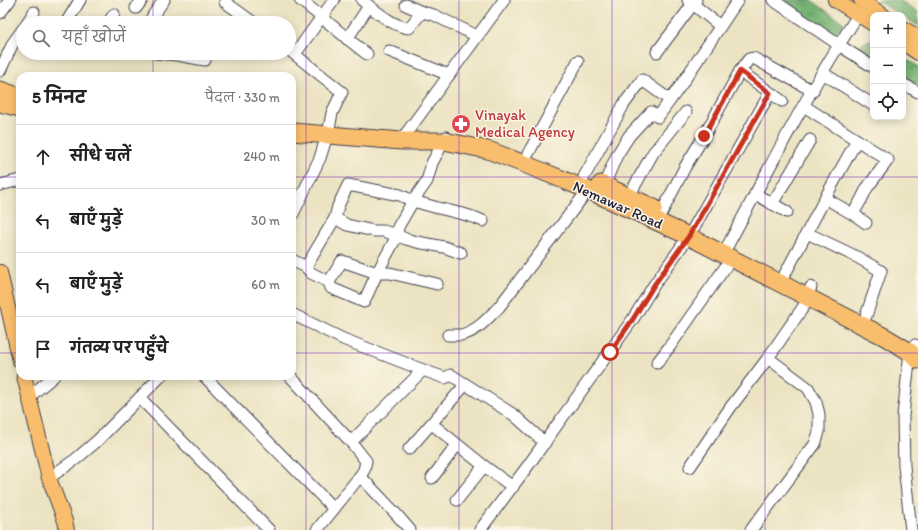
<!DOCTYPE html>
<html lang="hi">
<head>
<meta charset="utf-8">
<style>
  body { margin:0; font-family:Itim,"Playpen Sans Deva",sans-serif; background:#f6f6f6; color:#222 }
  .controls { position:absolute; right:12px; top:12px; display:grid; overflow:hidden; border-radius:8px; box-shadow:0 2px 10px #0003 }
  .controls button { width:36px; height:36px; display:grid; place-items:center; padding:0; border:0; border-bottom:1px solid #e0e0e0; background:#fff; color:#222; font:20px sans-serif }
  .stop { position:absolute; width:12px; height:12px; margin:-9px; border:3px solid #c8321e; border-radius:50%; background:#fff }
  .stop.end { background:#c8321e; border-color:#fff; box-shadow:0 1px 4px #0008 }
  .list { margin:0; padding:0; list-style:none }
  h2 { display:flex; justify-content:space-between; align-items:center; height:52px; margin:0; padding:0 16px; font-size:17px }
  h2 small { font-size:13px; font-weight:400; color:#767676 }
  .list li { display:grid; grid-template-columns:26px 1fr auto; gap:12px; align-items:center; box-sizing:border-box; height:64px; padding:0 16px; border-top:1px solid #e0e0e0 }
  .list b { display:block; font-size:15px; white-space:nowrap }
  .list em { font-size:13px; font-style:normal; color:#767676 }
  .icon { flex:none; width:22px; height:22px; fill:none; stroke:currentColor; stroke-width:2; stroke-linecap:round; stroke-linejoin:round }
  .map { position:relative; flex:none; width:918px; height:530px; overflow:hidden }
  .search { position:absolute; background:#fff; box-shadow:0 2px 10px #0003; left:16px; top:16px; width:280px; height:44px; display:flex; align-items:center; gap:10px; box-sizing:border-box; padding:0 14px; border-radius:22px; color:#767676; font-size:15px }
  .panel { position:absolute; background:#fff; box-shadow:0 2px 10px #0003; left:16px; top:72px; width:280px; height:308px; border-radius:12px }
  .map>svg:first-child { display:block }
</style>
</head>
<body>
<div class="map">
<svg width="918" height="530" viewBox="0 0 918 530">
  <defs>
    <pattern id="forest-crowns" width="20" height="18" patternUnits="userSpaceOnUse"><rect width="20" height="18" fill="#76b273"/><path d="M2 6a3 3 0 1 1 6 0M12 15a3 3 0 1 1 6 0" fill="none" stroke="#609060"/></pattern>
  </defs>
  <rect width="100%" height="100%" fill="#fcf5e5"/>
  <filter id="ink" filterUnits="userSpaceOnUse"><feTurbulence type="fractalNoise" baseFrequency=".025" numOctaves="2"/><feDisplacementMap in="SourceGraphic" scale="8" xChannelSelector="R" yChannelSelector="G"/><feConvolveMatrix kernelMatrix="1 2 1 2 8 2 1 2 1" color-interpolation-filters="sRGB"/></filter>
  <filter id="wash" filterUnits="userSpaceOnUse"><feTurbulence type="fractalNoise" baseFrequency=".012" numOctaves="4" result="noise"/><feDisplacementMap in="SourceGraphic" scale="16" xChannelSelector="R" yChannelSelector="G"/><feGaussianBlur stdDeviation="0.9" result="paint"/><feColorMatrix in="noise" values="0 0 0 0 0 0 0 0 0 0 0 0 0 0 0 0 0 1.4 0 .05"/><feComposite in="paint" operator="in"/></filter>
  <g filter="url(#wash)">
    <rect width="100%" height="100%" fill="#ebe3c1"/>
    <!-- forest -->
    <g fill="url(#forest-crowns)" stroke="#4c6a57">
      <polygon points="783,0 811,0 844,23 832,36"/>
      <polygon points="876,0 899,0 918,12 918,26 903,16 903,15 901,15"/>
      <polygon points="869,40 873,42 873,59 855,48"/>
      <polygon points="903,58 918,66 918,84 903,76"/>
    </g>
  </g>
  <g filter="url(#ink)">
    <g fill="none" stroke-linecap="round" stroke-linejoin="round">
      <!-- minor casing -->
      <g stroke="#403f4f" stroke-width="13">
        <g id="minor">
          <path d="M300,0c23,17 44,37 67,54"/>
          <polyline points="362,0 369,6"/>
          <polyline points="688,0 720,26"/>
          <polyline points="773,0 839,45 873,67"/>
          <polyline points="225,2 254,23"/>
          <polyline points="406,5 422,12"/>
          <polyline points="136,8 142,0"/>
          <polyline points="0,13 10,0"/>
          <polyline points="27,23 34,12"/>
          <polyline points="66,23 80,0"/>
          <polyline points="108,23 114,14"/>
          <polyline points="149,23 154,14 164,0"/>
          <path d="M347,39l22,-33c12,9 25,20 40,22l13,-16 12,3 43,21"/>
          <polyline points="289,50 342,92 332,113 329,129 320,158 292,216"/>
          <polyline points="389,51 449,75"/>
          <polyline points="657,52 696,0"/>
          <polyline points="156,53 177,55 205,60"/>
          <polyline points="295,54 334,0"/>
          <polyline points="0,71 13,43 23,29"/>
          <polyline points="740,71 782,101"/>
          <polyline points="823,73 873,105"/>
          <polyline points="903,84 918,92"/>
          <polyline points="804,106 888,160 867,188 861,200 853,214"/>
          <polyline points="405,135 504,0"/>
          <polyline points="528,154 578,61"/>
          <polyline points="584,177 624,104 642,80 670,100"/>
          <polyline points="0,185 20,180"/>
          <polyline points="604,185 617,155 629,136 651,112 658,117 681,85 738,0"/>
          <polyline points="755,194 787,212"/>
          <polyline points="629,196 653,153 686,112"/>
          <polyline points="825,198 856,216 866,223"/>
          <polyline points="772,204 810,140"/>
          <polyline points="662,212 685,167 704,136 740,71 749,59 753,58 757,60 813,91"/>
          <polyline points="335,218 347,225 374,231 384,231 406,239 417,242 444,247 461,253"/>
          <polyline points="807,233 857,257 881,271 866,316"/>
          <path d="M728,245c42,-78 82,-157 130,-230"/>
          <polyline points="292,260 306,267 311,273 329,282 342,261 377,273 364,302 331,288 329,282"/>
          <polyline points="306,267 335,218 338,206 348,185 400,195 413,201 438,208 463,214 476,218 483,221"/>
          <polyline points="785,274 830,189 857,140"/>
          <polyline points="437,284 390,273 377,273 397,236 398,227 413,201 427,181 432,163 446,137"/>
          <polyline points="292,314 343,339 423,370 351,442"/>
          <path d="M448,335c5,0 9,0 13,0 17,-4 27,-17 38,-28l89,-117"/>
          <polyline points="657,363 670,346 731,259"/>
          <polyline points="423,370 445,378 451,375 514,415 545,443"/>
          <polyline points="204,376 334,509"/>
          <polyline points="290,376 351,442 366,461 364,470 360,476 317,530"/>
          <polyline points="29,397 54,376"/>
          <polyline points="140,398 269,530"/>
          <polyline points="432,424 484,466 513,487"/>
          <polyline points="409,449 465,385"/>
          <polyline points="690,467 730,408 768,358"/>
          <polyline points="360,476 397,515 410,530"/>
          <polyline points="49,478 76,459 97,441 161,376"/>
          <polyline points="432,478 457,445"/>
          <polyline points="457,500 484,466"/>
          <polyline points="480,530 527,467 567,411 633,319 654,285 689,236 770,93"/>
          <polyline points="751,530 815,444 819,432 819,414 816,402 808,388 768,358 806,303 807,297 811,287"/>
          <polyline points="911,530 904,466 903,416 910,352 915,345"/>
        </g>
      </g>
      <!-- major casing -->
      <g stroke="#403f4f" stroke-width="16">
        <g id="major">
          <polyline points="835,0 873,24"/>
          <polyline points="861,0 883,15"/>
          <polyline points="903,28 918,37"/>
          <polyline points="903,43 918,53"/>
          <polyline points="0,272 20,361"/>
          <polyline points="24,376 49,478 65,521 67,530"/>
        </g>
      </g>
      <!-- highway casing -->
      <g stroke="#403f4f" stroke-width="19">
        <g id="highway">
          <polyline points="0,90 20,97"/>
          <polyline points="0,103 20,108"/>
          <polyline points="292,132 402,141 444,141 488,150 527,165 588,190 684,234 885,337 910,352 918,360"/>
          <polyline points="601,184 654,208"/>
        </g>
      </g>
      <!-- minor -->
      <use href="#minor" stroke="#fff" stroke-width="11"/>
      <!-- major -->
      <use href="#major" stroke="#f9be6d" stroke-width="14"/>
      <!-- highway -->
      <use href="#highway" stroke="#f9be6d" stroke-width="17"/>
    </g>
  </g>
  <g fill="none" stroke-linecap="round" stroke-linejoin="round" filter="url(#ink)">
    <!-- route -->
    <polyline stroke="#c8321e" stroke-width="5" points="610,352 633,319 654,285 689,236 770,93 740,71 704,136"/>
  </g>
  <!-- grid -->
  <path fill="none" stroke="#7b2cbf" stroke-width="1" stroke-opacity="0.55" d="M153,0v23M306,0v530M459,0v530M612,0v530M765,0v530M153,53v23M0,177h20M292,177h626M0,353h20M292,353h626M153,376v154"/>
  <!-- icons -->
  <defs>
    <g id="pharmacy-disc" transform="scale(1)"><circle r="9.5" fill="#e0444e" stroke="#fcf5e5"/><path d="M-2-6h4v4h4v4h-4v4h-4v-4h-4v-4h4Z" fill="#fff"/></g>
  </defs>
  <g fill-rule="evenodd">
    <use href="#pharmacy-disc" x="461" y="124"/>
  </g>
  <g text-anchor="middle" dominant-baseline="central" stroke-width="3" stroke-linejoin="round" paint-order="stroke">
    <!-- health labels -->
    <g font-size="15" fill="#be3a42" stroke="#fcf5e5" text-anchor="start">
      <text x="475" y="115">Vinayak<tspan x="475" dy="17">Medical Agency</tspan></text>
    </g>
    <!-- street labels -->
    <g font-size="15" fill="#22223b" stroke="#fcf5e5">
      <text transform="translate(618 205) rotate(24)">Nemawar Road</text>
    </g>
  </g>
</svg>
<div class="controls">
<button>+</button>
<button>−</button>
<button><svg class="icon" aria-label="locate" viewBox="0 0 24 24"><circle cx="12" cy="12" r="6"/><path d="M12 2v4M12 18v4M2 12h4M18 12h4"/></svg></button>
</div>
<div class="stop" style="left:610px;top:352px"></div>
<div class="stop end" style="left:704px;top:136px"></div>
<div class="search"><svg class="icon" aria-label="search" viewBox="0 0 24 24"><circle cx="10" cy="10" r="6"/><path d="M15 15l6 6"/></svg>यहाँ खोजें</div>
<section class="panel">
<h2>5 मिनट<small>पैदल · 330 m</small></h2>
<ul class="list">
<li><svg class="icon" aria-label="ahead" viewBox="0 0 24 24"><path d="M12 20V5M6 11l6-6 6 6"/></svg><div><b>सीधे चलें</b></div><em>240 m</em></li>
<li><svg class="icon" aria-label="left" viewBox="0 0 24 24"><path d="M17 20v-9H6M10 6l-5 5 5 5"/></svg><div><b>बाएँ मुड़ें</b></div><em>30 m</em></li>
<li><svg class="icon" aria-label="left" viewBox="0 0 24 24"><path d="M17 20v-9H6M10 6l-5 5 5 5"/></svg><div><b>बाएँ मुड़ें</b></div><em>60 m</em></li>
<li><svg class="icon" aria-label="arrive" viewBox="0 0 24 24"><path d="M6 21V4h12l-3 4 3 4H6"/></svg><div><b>गंतव्य पर पहुँचे</b></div></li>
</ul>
</section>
</div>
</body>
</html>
